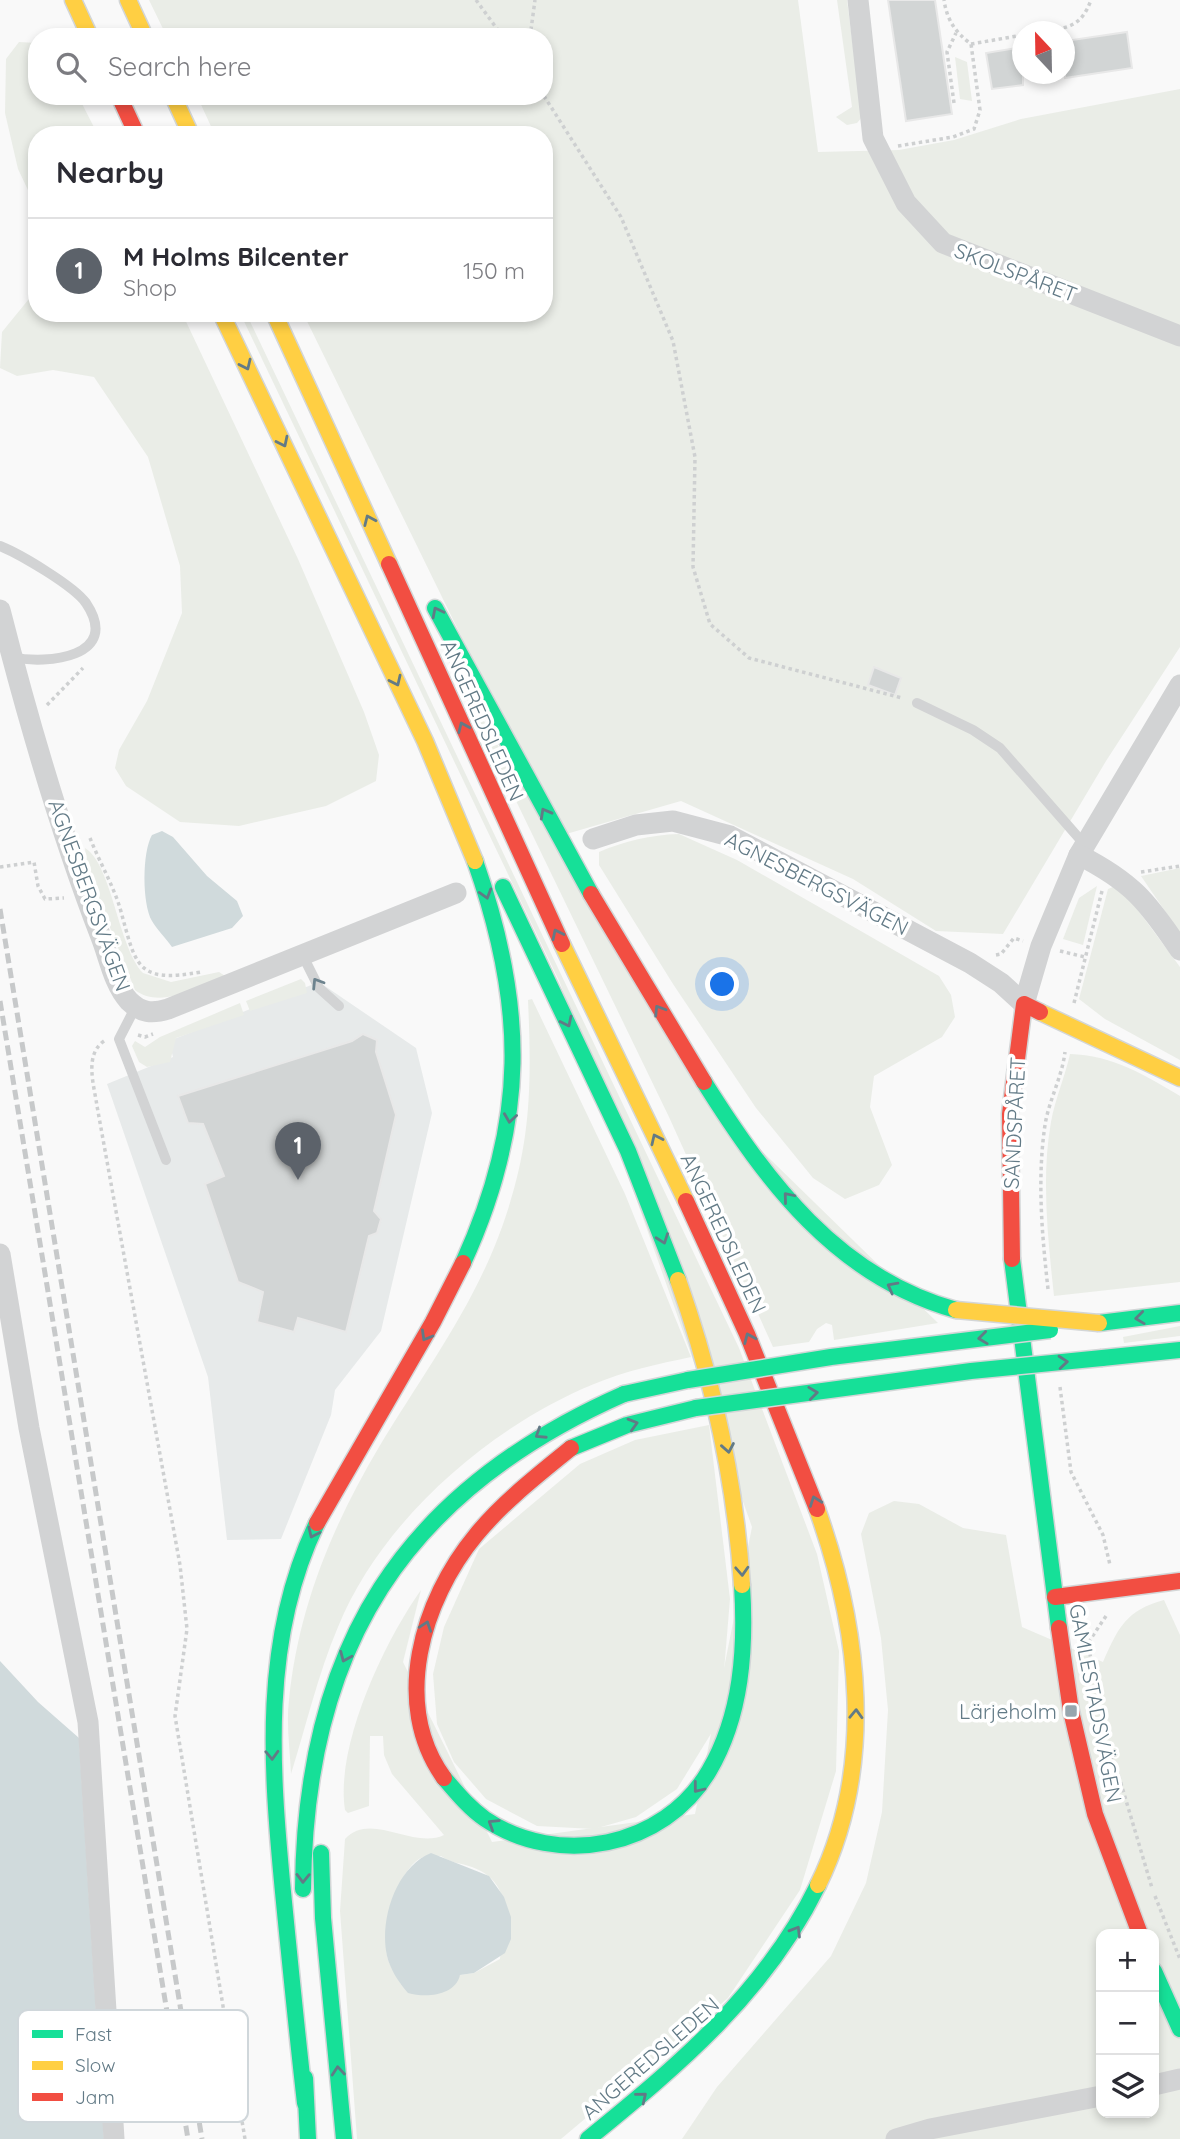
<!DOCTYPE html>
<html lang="en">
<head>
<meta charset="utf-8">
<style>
  body { margin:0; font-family:Quicksand,sans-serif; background:#f7f7f7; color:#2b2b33 }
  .controls { position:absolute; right:21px; bottom:21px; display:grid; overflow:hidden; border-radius:14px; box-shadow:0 4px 10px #0003 }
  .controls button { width:63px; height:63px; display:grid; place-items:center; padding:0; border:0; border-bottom:2px solid #e1e1e2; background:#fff; color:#2b2b33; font:35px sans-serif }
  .compass { position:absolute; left:1012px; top:21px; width:63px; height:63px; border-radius:50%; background:#fff; box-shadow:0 4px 10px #0003; rotate:338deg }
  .you { position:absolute; left:723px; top:985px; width:24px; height:24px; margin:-18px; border:5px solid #fff; border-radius:50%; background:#1a73e8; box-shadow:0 0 0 10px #1a73e833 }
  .badge { display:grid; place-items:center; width:46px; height:46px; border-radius:50%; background:#5c626a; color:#fff; font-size:23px; font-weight:700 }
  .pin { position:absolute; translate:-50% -58px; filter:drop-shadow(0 2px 4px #0008) }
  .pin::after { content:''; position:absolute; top:37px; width:24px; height:21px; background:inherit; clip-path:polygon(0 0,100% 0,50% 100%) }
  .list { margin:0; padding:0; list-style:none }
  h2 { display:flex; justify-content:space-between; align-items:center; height:91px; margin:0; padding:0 28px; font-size:30px }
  h2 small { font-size:23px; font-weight:400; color:#7c7c81 }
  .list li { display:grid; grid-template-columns:46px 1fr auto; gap:21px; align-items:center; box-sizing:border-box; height:105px; padding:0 28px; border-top:2px solid #e1e1e2 }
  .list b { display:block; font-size:26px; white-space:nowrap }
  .list p { margin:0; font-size:23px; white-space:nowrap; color:#7c7c81 }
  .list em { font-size:23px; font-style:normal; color:#7c7c81 }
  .icon { flex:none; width:38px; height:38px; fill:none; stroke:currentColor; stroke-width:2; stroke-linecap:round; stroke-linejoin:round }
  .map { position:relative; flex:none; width:1180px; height:2139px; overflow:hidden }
  .search { position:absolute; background:#fff; box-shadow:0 4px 10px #0003; left:28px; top:28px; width:525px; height:77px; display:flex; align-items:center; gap:18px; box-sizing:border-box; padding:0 24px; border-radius:28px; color:#7c7c81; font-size:26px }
  .panel { position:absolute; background:#fff; box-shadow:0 4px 10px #0003; left:28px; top:126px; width:525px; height:196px; border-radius:28px }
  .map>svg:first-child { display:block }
</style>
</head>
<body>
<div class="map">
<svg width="1180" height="2139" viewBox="0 0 1180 2139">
  <rect width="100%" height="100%" fill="#f9f9f9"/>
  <!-- built -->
  <polygon fill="#e7eaea" points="319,982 416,1048 432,1113 381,1331 335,1390 331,1415 281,1539 227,1540 208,1377 107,1084 173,1057 169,1041"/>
  <!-- green -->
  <g fill="#eaede7" fill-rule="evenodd">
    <polygon points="149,0 798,0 818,152 899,150 954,140 1021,119 1180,89 1180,647 1106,761 1003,934 936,931 853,879 681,801 559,836 303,313 544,313 544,135 215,135 197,96 544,96 544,37 167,37"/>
    <polygon points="837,0 847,0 862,117 857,123 847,125 836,117 852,107"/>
    <polygon points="19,42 37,43 37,96 78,96 98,135 37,135 37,209 18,169 5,113 6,59"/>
    <polygon points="955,57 967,62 972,101 960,99"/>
    <polygon points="37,289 37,313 182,313 298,559 364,712 379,755 376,781 326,806 239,826 180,822 126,786 115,768 119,750 147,701 182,613 180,566 148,457 94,377 53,370 17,376 0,368 2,332"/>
    <path d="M240,313h6l493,1035 78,206 22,97 -3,120 -36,119 -72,108 -167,141h-204l-17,-228 5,-72c26,-28 68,11 99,-4l-52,-61 -8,-19 -1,-19h-13l-1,70 -21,7 -3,-3c-10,-64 39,-168 76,-220l-18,72 89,180 203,-28 57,-287 -192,-544zM441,1856c9,7 20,7 31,11 44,17 31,54 28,92l-26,14 -14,2 -9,12 -50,-3c-5,-9 -12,-18 -14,-29 -5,-26 10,-82 32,-96 6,-4 15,-3 22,-3z"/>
    <polygon points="445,654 696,1087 938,1323 834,1340 832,1325 826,1323 817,1329 809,1342 773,1347 669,1117"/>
    <path d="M679,834l58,26 202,116 12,19 4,22 -13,20 -68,39 -4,31 22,58 -13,20 -34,14 -32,-21 -57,-70 -83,-124 -74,-119v-13c26,-11 51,-17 80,-18z"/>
    <path d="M85,848c27,16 33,99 58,125l28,9 48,-10 6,4c-26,10 -64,34 -90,14l-48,-120z"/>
    <polygon points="1180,868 1180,933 1141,876"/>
    <polygon points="1097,886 1083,945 1063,939 1079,898"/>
    <polygon points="1113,887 1129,898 1180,967 1180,1060 1105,1019 1079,999 1108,889"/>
    <polygon points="301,979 305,983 307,993 250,1011 246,1001"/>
    <path d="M532,999l93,195 66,163c-33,7 -66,14 -97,27 -105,43 -213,137 -256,243 -20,47 -32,99 -47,147 -1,-24 -5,-50 -2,-74 9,-91 43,-174 90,-253 42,-70 91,-135 120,-212 32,-85 33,-145 29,-235z"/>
    <polygon points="240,1003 244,1015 176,1038 170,1062 147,1067 139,1062 132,1046 135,1041 145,1047 160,1037"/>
    <path d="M1070,1054c42,1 75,21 110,42v186l-126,14c-6,-56 -13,-119 -3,-174 4,-23 14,-45 19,-68z"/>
    <polygon points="1180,1326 1180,1336 1124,1343 1123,1337"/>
    <polygon points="709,1425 730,1599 720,1719 677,1789 636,1817 594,1829 537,1826 486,1799 454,1762 437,1724 433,1674 444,1627 479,1549 580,1464 635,1440"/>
    <path d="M894,1501l25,3 44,24 43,7 16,92 81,35c15,-34 23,-52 61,-62l16,35v504h-498l35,-52 114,-131 35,-73 16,-71 6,-102 -7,-72 -20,-104 8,-21zM1101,1934h53v179h-53z"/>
  </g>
  <!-- water -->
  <g fill="#d0dadc">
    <path d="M162,831l11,6 34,39 30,25 6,15 -11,12 -60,19c-6,-9 -15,-17 -20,-26 -10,-17 -10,-69 0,-86z"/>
    <polygon points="0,1661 38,1702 79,1738 104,2139 0,2139"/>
    <path d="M431,1853l58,23 15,21 7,20v22l-6,14 -31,20 -14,2c-5,21 -34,23 -52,18 -9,-10 -18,-24 -21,-37 -8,-36 9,-89 44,-103z"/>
  </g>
  <!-- building -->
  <g fill="#d2d5d5" stroke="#e8e8e8" stroke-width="2">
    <polygon points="888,0 935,0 952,114 906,121"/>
    <polygon points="1127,32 1132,68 1065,78 1065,41"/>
    <polygon points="1023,47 1023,85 992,89 986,53"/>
    <polygon points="874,667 901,678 895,695 868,685"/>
    <polygon points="363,1034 377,1040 376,1052 396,1115 374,1211 381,1219 377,1233 369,1236 346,1332 298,1318 294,1332 257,1322 263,1292 238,1282 205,1184 224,1176 203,1124 188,1123 178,1096 352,1041"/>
  </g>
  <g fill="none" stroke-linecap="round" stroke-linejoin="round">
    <!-- fast casing -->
    <g stroke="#d3d6d7" stroke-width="19">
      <g id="fast">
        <polyline points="435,608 591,894"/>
        <polyline points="503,887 628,1151 678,1280"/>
        <path d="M704,1082c63,100 133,195 252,228"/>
        <polyline points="1012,1259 1059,1628"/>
        <path d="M463,1263c65,-142 63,-257 12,-402"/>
        <polyline points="1099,1323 1180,1313"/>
        <polyline points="1102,1358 1180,1350"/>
        <polyline points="624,1394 688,1380"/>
        <polyline points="571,1448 627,1425 696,1408"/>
        <path d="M444,1778c13,15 25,30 41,41 73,49 179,29 224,-48 33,-56 37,-123 33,-186"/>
        <polyline points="321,1853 323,1918 344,2139"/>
        <path d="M303,1889c2,-241 99,-397 321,-495"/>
        <polyline points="1154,1971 1180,2029"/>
        <polyline points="305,2078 308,2139"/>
        <path d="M305,2103c-8,-70 -15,-140 -22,-211 -12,-125 -22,-253 34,-369"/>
        <path d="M588,2139c91,-74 178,-147 230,-254"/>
      </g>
    </g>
    <!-- slow casing -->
    <g stroke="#d3d6d7" stroke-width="19">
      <g id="slow">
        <polyline points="73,0 90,37"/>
        <polyline points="128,0 145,37"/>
        <polyline points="173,96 191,135"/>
        <polyline points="221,313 425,741 475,861"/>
        <polyline points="274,313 389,564"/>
        <polyline points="562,944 686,1201"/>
        <polyline points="1040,1012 1180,1078"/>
        <path d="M678,1280c35,99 57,199 64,305"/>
        <path d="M817,1509c43,120 59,258 1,376"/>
      </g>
    </g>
    <!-- jam casing -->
    <g stroke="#d3d6d7" stroke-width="19">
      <g id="jam">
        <polyline points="119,96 137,135"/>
        <polyline points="389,564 562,944"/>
        <polyline points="591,894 704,1082"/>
        <polyline points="686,1201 747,1334 817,1509"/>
        <polyline points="1012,1259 1010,1114 1024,1004 1040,1012"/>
        <polyline points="317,1523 433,1322 463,1263"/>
        <polyline points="1055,1597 1180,1581"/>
        <polyline points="1059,1628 1071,1711 1095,1814 1140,1934"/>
        <path d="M444,1778c-53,-74 -22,-178 32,-243 27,-33 62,-60 95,-87"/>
      </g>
    </g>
    <!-- path -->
    <g stroke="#ced0d1" stroke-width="3.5" stroke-dasharray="3.5 3.5" stroke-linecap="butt">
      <polyline points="476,0 503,37"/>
      <path d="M1043,32c26,-5 38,-5 48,-32"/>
      <polyline points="530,37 535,0"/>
      <polyline points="971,44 1023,35"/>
      <polyline points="544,96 621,217 673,341 695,457 693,567 710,624 749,658 902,698"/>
      <polyline points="954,103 947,52 956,33"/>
      <path d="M898,146l55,-9 21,-8 6,-19 -9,-66c-16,-12 -24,-24 -27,-44"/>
      <polyline points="47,705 83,668"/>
      <path d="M90,838c9,23 23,47 30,70 16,57 15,76 81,64"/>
      <polyline points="0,867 34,862 38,886 45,899 64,898"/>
      <polyline points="1141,872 1180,866"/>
      <polyline points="1060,951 1085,957"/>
      <polyline points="996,955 1001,954 1014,938 1023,941"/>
      <polyline points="1074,1003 1102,891"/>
      <polyline points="138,1035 145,1037 153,1034"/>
      <path d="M104,1041c-20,14 -10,44 -7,65l83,459 7,64 -12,87 70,423"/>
      <path d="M1048,1289c-6,-54 -11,-110 -3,-164 4,-25 17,-48 20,-73"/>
      <polyline points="1060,1387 1071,1472 1103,1535 1110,1565"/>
      <polyline points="1106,1616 1090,1640 1089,1650 1109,1743 1152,1888"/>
      <polyline points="1155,1896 1180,1959"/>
    </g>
    <!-- lane -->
    <g stroke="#d2d3d4" stroke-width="10">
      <path d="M0,546c20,8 74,40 86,57 36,54 -39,62 -74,54"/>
      <polyline points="917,703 973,730 1000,748 1085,845"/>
      <polyline points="303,956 319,988 339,1006"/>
      <polyline points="136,1006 119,1039 166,1160"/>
    </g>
    <!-- street -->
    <g stroke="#d2d3d4" stroke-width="21">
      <polyline points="858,0 873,138 906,203 943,243 1180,336"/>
      <path d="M0,610c28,110 60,221 101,327 8,20 13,48 28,64 12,12 23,13 39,8l288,-116"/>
      <polyline points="593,839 636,825 673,821 730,836 970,963 1001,983 1024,1004 1041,946 1079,855 1180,685"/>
      <path d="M1079,855c53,27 68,46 101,95"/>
      <polyline points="0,1254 29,1428 88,1722 114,2139"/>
      <polyline points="1154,2085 1180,2079"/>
      <polyline points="896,2139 930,2129 1101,2096"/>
    </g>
    <!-- fast -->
    <use href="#fast" stroke="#16e098" stroke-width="16"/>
    <!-- slow -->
    <use href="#slow" stroke="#ffcf43" stroke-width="16"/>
    <!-- jam -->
    <use href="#jam" stroke="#f24e42" stroke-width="16"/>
    <!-- rail -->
    <g stroke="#c7c9ca" stroke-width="5" stroke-dasharray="10 5" stroke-linecap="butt">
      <polyline points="0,909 202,2139"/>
      <polyline points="0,1001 188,2139"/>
    </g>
    <!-- fast-bridge casing -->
    <g stroke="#d3d6d7" stroke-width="19" stroke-linecap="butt">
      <g id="fast-bridge">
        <polyline points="688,1380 831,1357 1050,1330"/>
        <polyline points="696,1408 971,1371 1102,1358"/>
      </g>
    </g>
    <!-- slow-bridge casing -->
    <g stroke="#d3d6d7" stroke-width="19" stroke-linecap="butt">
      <polyline id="slow-bridge" points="956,1310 1099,1323"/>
    </g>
    <!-- fast-bridge -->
    <use href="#fast-bridge" stroke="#16e098" stroke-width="16"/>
    <!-- slow-bridge -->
    <use href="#slow-bridge" stroke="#ffcf43" stroke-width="16"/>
  </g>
  <!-- one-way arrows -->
  <defs><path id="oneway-chevron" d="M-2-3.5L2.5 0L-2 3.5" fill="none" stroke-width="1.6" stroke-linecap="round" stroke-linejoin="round" transform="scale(1.75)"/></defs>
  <g stroke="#627a86">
    <use href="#oneway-chevron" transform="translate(246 365) rotate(65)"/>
    <use href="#oneway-chevron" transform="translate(283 442) rotate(64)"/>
    <use href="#oneway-chevron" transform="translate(369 520) rotate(-114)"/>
    <use href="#oneway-chevron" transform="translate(437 612) rotate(-117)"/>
    <use href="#oneway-chevron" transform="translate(396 681) rotate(65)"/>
    <use href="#oneway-chevron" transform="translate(463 727) rotate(-114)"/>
    <use href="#oneway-chevron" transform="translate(545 813) rotate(-119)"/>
    <use href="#oneway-chevron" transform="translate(486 894) rotate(73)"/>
    <use href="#oneway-chevron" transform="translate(557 934) rotate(-116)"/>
    <use href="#oneway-chevron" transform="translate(659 1010) rotate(-122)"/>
    <use href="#oneway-chevron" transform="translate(567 1022) rotate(64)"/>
    <use href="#oneway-chevron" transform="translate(510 1118) rotate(98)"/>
    <use href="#oneway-chevron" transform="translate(656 1139) rotate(-115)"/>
    <use href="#oneway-chevron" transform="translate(788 1197) rotate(-130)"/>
    <use href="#oneway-chevron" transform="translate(663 1239) rotate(70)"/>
    <use href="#oneway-chevron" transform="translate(892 1287) rotate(-152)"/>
    <use href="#oneway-chevron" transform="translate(1140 1318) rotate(173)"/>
    <use href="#oneway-chevron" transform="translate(426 1336) rotate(120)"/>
    <use href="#oneway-chevron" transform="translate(749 1338) rotate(-113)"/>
    <use href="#oneway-chevron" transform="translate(983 1338) rotate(173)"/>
    <use href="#oneway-chevron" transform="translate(1063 1362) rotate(-5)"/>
    <use href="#oneway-chevron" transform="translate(813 1393) rotate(-7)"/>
    <use href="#oneway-chevron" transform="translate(633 1424) rotate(-16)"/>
    <use href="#oneway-chevron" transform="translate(540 1434) rotate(147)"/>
    <use href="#oneway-chevron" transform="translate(728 1448) rotate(80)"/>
    <use href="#oneway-chevron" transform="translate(815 1501) rotate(-110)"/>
    <use href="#oneway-chevron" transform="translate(313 1533) rotate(115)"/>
    <use href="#oneway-chevron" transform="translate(742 1571) rotate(87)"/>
    <use href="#oneway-chevron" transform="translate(426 1626) rotate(-71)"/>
    <use href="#oneway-chevron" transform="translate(345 1657) rotate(113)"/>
    <use href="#oneway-chevron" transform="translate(856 1714) rotate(-88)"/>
    <use href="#oneway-chevron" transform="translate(272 1755) rotate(88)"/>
    <use href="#oneway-chevron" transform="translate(698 1788) rotate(128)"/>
    <use href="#oneway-chevron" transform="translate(493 1824) rotate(-148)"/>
    <use href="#oneway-chevron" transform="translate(303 1878) rotate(91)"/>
    <use href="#oneway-chevron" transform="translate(796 1931) rotate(-59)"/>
    <use href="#oneway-chevron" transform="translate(338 2071) rotate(-95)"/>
    <use href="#oneway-chevron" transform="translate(642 2097) rotate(-39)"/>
  </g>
  <use stroke="#6d838e" href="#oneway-chevron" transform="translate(317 983) rotate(-122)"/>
  <!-- markers -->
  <rect fill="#97a6ae" stroke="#fff" stroke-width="2.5" x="1064" y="1704" width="14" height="14" rx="3.5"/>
  <g text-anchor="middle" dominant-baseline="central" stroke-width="7" stroke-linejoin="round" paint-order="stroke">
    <!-- street labels -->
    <g font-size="21" fill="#627a86" stroke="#fff">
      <text transform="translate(1016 272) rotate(21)">SKOLSPÅRET</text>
      <text transform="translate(483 720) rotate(66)">ANGEREDSLEDEN</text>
      <text transform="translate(817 883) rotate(27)">AGNESBERGSVÄGEN</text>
      <text transform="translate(90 895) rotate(70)">AGNESBERGSVÄGEN</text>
      <text transform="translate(1014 1123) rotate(-87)">SANDSPÅRET</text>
      <text transform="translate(724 1233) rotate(65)">ANGEREDSLEDEN</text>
      <text transform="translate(1096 1703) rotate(79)">GAMLESTADSVÄGEN</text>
      <text transform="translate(650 2058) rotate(-41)">ANGEREDSLEDEN</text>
    </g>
    <!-- poi labels -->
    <g font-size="21" fill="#627a86" stroke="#fff" text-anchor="end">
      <text x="1057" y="1711">Lärjeholm</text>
    </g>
  </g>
  <!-- legend -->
  <rect x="18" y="2010" width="230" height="112" rx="10" fill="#fff" stroke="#d0d7db" stroke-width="2"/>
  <rect x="32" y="2030" width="31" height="8" fill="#16e098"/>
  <rect x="32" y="2061" width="31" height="9" fill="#ffcf43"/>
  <rect x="32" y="2093" width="31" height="8" fill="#f24e42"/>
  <g font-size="19" fill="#627a86">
    <text x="75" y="2041">Fast</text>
    <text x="75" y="2072">Slow</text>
    <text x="75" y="2104">Jam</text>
  </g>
</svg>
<div class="controls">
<button>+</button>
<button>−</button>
<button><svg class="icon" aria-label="layers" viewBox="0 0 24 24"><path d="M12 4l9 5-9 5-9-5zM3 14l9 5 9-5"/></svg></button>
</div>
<svg class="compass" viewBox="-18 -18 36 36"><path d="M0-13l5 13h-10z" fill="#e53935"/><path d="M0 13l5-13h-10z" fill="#7c7c81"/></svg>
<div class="you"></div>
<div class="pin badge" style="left:298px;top:1180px">1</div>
<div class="search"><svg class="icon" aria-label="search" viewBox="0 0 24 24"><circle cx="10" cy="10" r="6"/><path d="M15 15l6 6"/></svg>Search here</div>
<section class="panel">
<h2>Nearby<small></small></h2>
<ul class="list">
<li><span class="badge">1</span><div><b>M Holms Bilcenter</b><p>Shop</p></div><em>150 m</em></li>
</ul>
</section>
</div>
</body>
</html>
